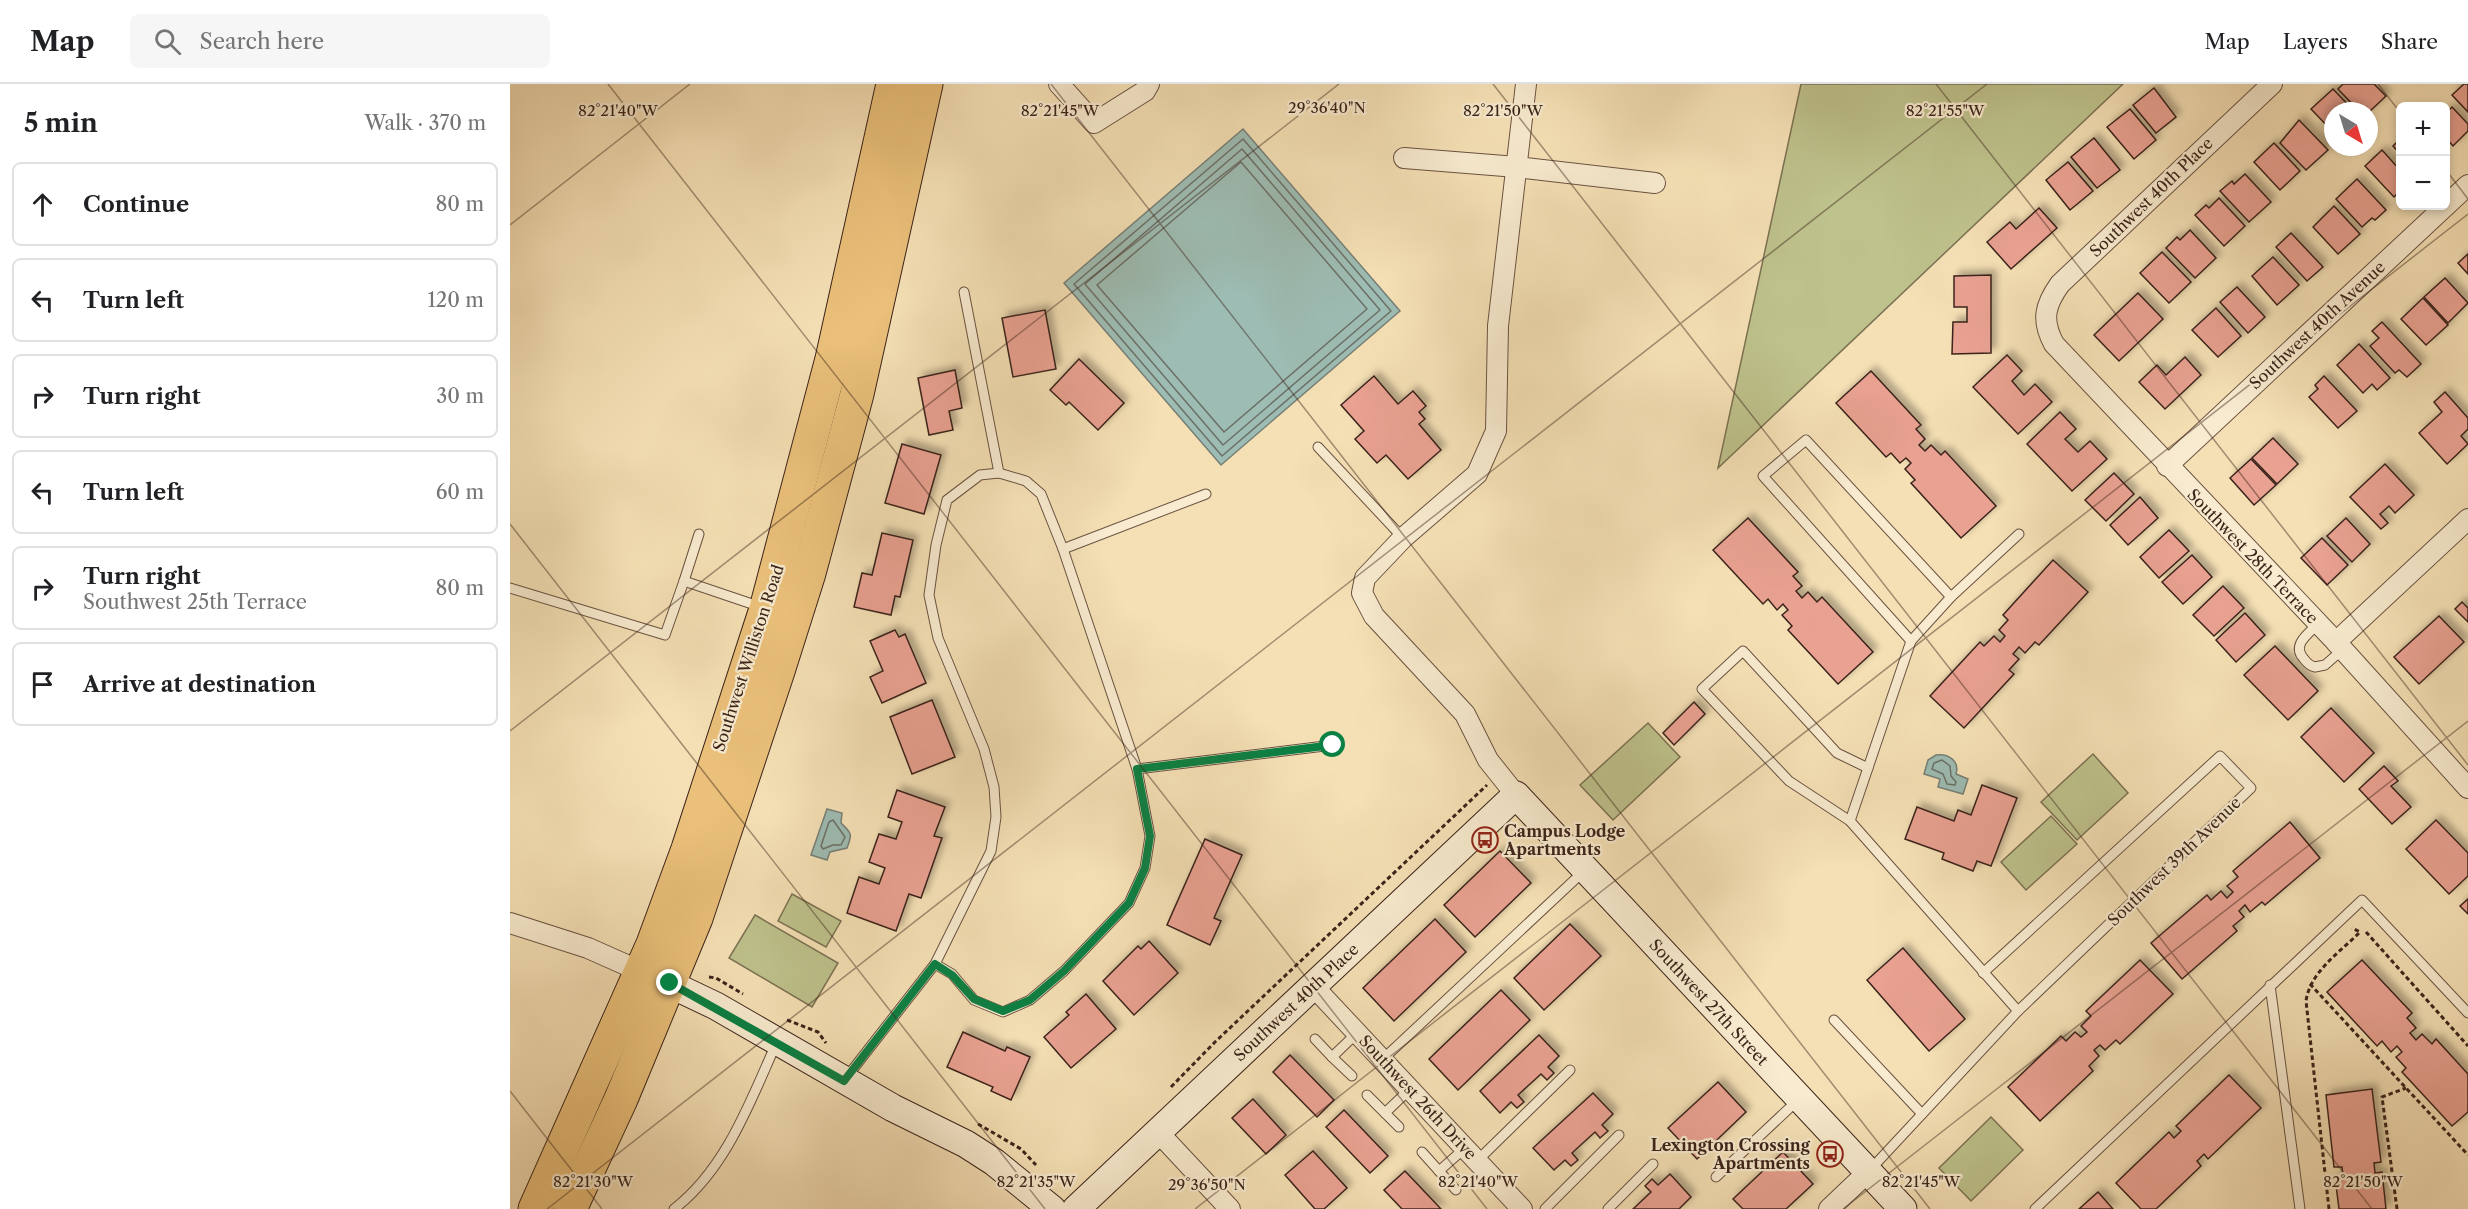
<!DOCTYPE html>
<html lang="en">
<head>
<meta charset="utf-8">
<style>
  body { margin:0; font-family:"Libre Caslon Text",serif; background:#f6f6f6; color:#202124 }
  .controls { position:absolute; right:18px; top:18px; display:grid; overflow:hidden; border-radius:9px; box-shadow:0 3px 9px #0003 }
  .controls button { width:54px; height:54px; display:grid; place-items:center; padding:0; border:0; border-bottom:2px solid #e0e0e0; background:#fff; color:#202124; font:30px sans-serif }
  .compass { position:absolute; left:1814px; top:18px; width:54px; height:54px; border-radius:50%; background:#fff; box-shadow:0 3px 9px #0003; rotate:142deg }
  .stop { position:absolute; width:18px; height:18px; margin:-14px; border:4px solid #0b8043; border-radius:50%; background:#fff }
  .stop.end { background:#0b8043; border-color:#fff; box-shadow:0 2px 6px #0008 }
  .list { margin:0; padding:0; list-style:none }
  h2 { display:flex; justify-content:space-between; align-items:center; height:78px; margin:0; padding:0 24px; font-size:26px }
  h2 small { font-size:20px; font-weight:400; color:#757577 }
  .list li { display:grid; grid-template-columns:39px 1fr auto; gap:18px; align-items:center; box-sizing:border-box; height:84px; margin:0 12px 12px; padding:0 12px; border:2px solid #e0e0e0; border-radius:9px }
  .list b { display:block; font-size:22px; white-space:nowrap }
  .list p { margin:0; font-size:20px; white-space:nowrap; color:#757577 }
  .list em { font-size:20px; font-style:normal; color:#757577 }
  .icon { flex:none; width:33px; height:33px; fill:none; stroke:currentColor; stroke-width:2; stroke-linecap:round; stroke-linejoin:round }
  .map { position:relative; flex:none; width:1958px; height:1125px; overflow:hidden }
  header { display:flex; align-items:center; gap:36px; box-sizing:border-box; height:84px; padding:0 30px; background:#fff; border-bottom:2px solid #e0e0e0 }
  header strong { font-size:28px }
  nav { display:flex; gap:33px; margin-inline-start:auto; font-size:21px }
  .search { width:420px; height:54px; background:#f6f6f6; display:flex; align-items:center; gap:15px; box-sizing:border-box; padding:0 21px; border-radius:9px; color:#757577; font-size:22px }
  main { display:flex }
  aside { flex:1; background:#fff }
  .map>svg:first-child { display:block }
</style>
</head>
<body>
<header>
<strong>Map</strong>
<div class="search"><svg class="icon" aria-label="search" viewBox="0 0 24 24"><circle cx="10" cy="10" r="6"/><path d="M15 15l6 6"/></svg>Search here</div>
<nav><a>Map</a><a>Layers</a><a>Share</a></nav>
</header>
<main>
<aside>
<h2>5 min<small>Walk · 370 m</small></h2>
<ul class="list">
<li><svg class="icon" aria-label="ahead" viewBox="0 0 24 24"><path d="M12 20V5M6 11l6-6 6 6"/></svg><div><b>Continue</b></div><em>80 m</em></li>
<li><svg class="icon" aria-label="left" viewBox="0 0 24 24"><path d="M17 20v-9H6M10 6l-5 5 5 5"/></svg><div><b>Turn left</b></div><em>120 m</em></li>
<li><svg class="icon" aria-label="right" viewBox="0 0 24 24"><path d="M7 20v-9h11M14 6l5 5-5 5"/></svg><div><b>Turn right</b></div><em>30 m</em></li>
<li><svg class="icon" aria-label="left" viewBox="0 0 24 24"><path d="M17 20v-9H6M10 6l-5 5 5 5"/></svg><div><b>Turn left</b></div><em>60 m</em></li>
<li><svg class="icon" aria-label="right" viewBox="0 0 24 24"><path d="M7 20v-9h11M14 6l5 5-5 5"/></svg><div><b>Turn right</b><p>Southwest 25th Terrace</p></div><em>80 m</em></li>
<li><svg class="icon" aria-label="arrive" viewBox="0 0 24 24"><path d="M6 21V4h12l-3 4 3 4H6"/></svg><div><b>Arrive at destination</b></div></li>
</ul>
</aside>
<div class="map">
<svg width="1958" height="1125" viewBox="0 0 1958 1125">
  <defs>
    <filter id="shadow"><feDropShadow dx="5" dy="-5" stdDeviation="3" flood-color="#0004"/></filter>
  </defs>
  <rect width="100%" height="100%" fill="#f5e0b5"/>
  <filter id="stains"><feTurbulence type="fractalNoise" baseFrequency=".00333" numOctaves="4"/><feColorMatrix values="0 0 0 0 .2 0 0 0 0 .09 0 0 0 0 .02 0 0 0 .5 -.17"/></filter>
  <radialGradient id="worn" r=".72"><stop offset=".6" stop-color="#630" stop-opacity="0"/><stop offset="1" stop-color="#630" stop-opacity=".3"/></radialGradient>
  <!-- green -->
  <g fill="#bec28c" stroke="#7c7253" stroke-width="1.5">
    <polygon points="1291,0 1613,0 1208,384"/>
    <polygon points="1138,639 1170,673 1103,736 1070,701"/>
    <polygon points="1583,670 1618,709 1567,756 1531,718"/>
    <polygon points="1541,732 1567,760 1516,806 1491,778"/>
    <polygon points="282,810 331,837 316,863 268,837"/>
    <polygon points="245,831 328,879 302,923 219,874"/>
    <polygon points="1481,1033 1513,1066 1461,1117 1429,1084"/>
  </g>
  <!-- water -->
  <g fill="#9dbcb3" stroke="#767f76" stroke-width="1.5">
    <polygon points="733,45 890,227 711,381 554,199"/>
    <path d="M1426,671c12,-2 24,6 20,19l12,5 -5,15 -25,-7 2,-8 -16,-5 4,-14z"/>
    <path d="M317,725l15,4 -1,10c10,10 12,10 6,25l-17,4 -3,8 -16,-5z"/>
  </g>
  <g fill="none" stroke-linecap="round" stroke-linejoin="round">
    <!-- shore -->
    <g stroke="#6c7066" stroke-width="1.5">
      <polygon points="733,55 881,227 712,372 564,200"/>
      <polygon points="732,65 870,226 713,361 575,200"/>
      <polygon points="731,78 857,225 714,348 587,201"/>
      <polygon points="1432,676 1440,682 1441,692 1446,698 1445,701 1437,700 1433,690 1422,685 1424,679"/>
      <polygon points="323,736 335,753 331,761 323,761 313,765 311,762 319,738"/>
    </g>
  </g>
  <!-- building -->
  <g fill="#e9a191" stroke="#3b231a" stroke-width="1.5" filter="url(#shadow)">
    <polygon points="1833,0 1864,0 1876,12 1859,28 1849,27 1828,5"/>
    <polygon points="1954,0 1958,0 1958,28 1942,11"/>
    <polygon points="1644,4 1666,33 1646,49 1623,21"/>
    <polygon points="1823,5 1844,27 1823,27 1823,48 1801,25"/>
    <polygon points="1942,23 1958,40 1958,47 1943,62 1936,54 1936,29"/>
    <polygon points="1620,25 1646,56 1624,75 1597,43"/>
    <polygon points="1789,36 1818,66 1796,86 1770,59"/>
    <polygon points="1584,54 1610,86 1587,104 1561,73"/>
    <polygon points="1890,55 1890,70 1883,62"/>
    <polygon points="1764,59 1790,87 1770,106 1744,78"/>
    <polygon points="1872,66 1890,86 1890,107 1884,113 1855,82"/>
    <polygon points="1558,78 1583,107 1560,126 1536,96"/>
    <polygon points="1735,90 1761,118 1739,138 1710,107 1722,97 1724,100"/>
    <polygon points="1847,95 1876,126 1865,136 1862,134 1852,143 1826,115"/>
    <polygon points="1709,114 1735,142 1714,162 1685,131 1696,121 1699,124"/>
    <polygon points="1824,122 1850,150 1828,170 1803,143"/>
    <polygon points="1529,124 1547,144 1501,185 1477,158 1500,138 1506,145"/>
    <polygon points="1680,146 1706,174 1685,194 1656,164 1667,153 1670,156"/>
    <polygon points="1781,149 1813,183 1797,197 1766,163"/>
    <polygon points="1652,168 1681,198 1659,219 1630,189"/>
    <polygon points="1958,170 1958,190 1948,179"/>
    <polygon points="1763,173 1789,201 1767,221 1742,192"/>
    <polygon points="1481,191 1481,269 1442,270 1443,238 1457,238 1457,223 1444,223 1444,192"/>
    <polygon points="1935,194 1958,219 1938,239 1914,213"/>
    <polygon points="1727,203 1755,233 1738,249 1710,218"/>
    <polygon points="1628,209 1653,235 1609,277 1584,251"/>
    <polygon points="1913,214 1938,241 1916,261 1891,235"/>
    <polygon points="1706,224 1731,252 1708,273 1682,246"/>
    <polygon points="535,226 546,285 503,293 492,234"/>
    <polygon points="1872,238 1911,280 1897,293 1889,286 1885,289 1860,262 1869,254 1862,247"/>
    <polygon points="1849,260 1880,294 1867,306 1862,300 1853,309 1827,281"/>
    <polygon points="1497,271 1512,287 1502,297 1514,311 1525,300 1542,318 1508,350 1463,303"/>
    <polygon points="1675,273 1691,291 1655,325 1629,298 1647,281 1656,291"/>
    <polygon points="569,275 614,319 588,346 559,318 556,321 540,306"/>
    <polygon points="445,286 452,324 439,327 443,346 419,351 408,294"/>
    <polygon points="1361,287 1411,341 1406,345 1415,355 1409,361 1415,367 1421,361 1431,371 1435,367 1486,422 1451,454 1401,399 1405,396 1395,385 1401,379 1396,374 1390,379 1381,369 1376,373 1326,319"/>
    <polygon points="864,292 888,320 903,307 916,322 909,328 915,335 909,340 931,366 898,395 876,371 867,379 845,355 854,347 831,321"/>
    <polygon points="1814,292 1847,327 1828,344 1799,313 1808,305 1805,301"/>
    <polygon points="1935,308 1958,334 1958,345 1951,352 1958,360 1937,380 1909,349 1932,328 1924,318"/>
    <polygon points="1550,328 1566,345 1555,355 1568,368 1580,357 1597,375 1562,407 1517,360"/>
    <polygon points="1763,354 1788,380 1767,400 1742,374"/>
    <polygon points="392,360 431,371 414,430 375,419"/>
    <polygon points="1741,375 1766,401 1744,421 1720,394"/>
    <polygon points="1875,380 1904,411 1885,429 1879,422 1870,430 1878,439 1871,445 1840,413"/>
    <polygon points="1604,389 1624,410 1596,437 1575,416"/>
    <polygon points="1630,413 1648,434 1618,461 1600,441"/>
    <polygon points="1238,434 1288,488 1283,492 1292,502 1286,507 1292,514 1298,508 1307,518 1312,513 1363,568 1328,600 1278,546 1282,542 1272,531 1278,526 1273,520 1267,526 1258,515 1253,520 1203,466"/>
    <polygon points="1836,434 1860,460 1842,478 1817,452"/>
    <polygon points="1659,446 1679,467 1649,494 1630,473"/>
    <polygon points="372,449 403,456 390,513 385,512 381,531 344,523 352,489 362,491"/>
    <polygon points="1812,454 1838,481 1817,501 1791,474"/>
    <polygon points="1682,471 1702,493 1673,520 1652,498"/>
    <polygon points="1543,476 1578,508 1529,561 1525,558 1515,569 1509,563 1503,570 1509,575 1499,586 1504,590 1454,644 1420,612 1470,558 1474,562 1484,552 1490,558 1495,552 1489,546 1498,536 1493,531"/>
    <polygon points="1713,502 1734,524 1704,552 1683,531"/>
    <polygon points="1952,518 1958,524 1958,538 1945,525"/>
    <polygon points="1735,529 1755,551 1726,578 1706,556"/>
    <polygon points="1929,532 1954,558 1909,600 1884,573"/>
    <polygon points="385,546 389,553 395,550 416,599 372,619 360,593 373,587 360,557"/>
    <polygon points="1765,562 1808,607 1778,636 1734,591"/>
    <polygon points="422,616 445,673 402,690 380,633"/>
    <polygon points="1184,618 1195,630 1164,661 1153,649"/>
    <polygon points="1821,624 1864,669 1834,698 1791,653"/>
    <polygon points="1874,682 1888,697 1881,702 1901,723 1882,740 1849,705"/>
    <polygon points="1472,701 1507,714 1481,782 1467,777 1463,787 1432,775 1434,769 1395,755 1407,723 1444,737 1448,726 1461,731"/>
    <polygon points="387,706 435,723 424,752 432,754 411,814 399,810 386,847 337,829 349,793 369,800 375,784 359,778 369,750 386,755 392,738 378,733"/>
    <polygon points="1926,736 1958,769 1958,792 1939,810 1896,765"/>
    <polygon points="1780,738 1810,774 1755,821 1752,818 1740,828 1735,821 1729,827 1734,833 1723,842 1727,847 1672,895 1641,859 1697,811 1701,816 1711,807 1717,814 1723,808 1717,802 1728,793 1723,787"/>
    <polygon points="695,755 732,771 704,834 711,837 700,861 657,841"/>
    <polygon points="990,767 1021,799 965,853 934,821"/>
    <polygon points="1958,815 1958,830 1950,822"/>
    <polygon points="925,835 956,868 884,937 853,904"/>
    <polygon points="1060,840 1091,872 1034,926 1004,894"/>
    <polygon points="639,857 668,889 624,931 593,897 628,862 631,865"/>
    <polygon points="1393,864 1455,935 1419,967 1357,896"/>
    <polygon points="1630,876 1663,910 1610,960 1606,956 1595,966 1590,961 1584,966 1589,972 1579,982 1583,987 1530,1037 1498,1003 1551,952 1556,957 1565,948 1571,953 1577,948 1571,942 1581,932 1576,927"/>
    <polygon points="1852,876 1902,929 1897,934 1906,944 1900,949 1906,956 1912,950 1922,960 1926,955 1958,990 1958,1028 1942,1042 1892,988 1896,984 1886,973 1892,968 1887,962 1881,968 1872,957 1867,962 1817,908"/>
    <polygon points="991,906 1020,936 948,1006 919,975"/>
    <polygon points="576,910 606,945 561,984 534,953 559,931 556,928"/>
    <polygon points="453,948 495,967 497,963 520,973 501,1016 481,1007 483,1003 437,983"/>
    <polygon points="1029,951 1049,972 1038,983 1044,989 1037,996 1031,990 1008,1011 1014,1018 1007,1024 1001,1018 990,1029 970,1007"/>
    <polygon points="780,971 824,1016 807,1033 763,988"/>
    <polygon points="1719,991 1751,1024 1698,1075 1694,1070 1687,1077 1691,1082 1646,1125 1631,1125 1606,1099 1659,1048 1664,1054 1671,1047 1666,1042"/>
    <polygon points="1208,998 1236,1028 1187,1075 1158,1044"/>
    <polygon points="1862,1005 1871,1078 1864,1079 1865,1089 1872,1088 1876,1125 1829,1125 1825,1093 1833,1093 1832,1083 1824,1083 1816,1011"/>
    <polygon points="1083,1009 1103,1030 1092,1041 1098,1047 1090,1054 1085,1048 1062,1069 1068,1076 1061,1082 1055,1076 1044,1086 1023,1064"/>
    <polygon points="743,1015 776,1051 756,1070 722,1034"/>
    <polygon points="834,1026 878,1072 860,1089 816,1043"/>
    <polygon points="803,1067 837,1104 814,1125 805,1125 775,1091"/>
    <polygon points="1273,1068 1303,1100 1276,1125 1233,1125 1223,1115"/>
    <polygon points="895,1087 931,1125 892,1125 874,1106"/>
    <polygon points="1160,1090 1181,1113 1169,1125 1123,1125 1141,1108 1135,1102 1142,1095 1148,1101"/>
    <polygon points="1588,1108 1603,1125 1569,1125"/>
  </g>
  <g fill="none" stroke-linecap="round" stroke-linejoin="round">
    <!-- lane casing -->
    <g stroke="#6a5241" stroke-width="11">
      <g id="lane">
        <polyline points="454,208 489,389"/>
        <polyline points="808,363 893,454"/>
        <polyline points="553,465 696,410"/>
        <polyline points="174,497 189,450"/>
        <polyline points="0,504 155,551 174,497 251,523"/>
        <path d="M1808,540c-10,10 -27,21 -14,35 3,4 6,7 11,8l10,-2 17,-15"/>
        <polyline points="1401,557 1253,392 1296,356 1441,513"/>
        <polyline points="1358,684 1327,669 1233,567 1192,605 1279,697 1340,737 1508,927"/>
        <polyline points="627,685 823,661"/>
        <polyline points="1340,737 1401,557 1441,513 1509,450"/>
        <polyline points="1760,901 1790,1125"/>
        <polyline points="1324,936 1412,1030"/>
        <polyline points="805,955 822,973"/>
        <polyline points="872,976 1074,787"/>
        <polyline points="842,992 822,973 847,949"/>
        <polyline points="336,994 425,880 481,767 486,733 484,703 474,665 428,554 419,511 426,461 437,416 470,391 489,389 516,397 531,410 553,465 627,685 640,752 635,784 619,819 554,887 520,916 493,928 464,916 442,890 425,880"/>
        <polyline points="857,1011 875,1029"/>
        <polyline points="889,1043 875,1029 900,1005"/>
        <polyline points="912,1068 929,1087 955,1064"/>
        <polyline points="967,1077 1060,986"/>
        <polyline points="1360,1086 1508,927 1741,704 1710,672 1473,889"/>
        <polyline points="929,1087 946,1106"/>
        <polyline points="1206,1093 1288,1016"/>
        <path d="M164,1125c52,-40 76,-107 102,-165"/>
        <polyline points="1035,1125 1109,1051"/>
        <polyline points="1098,1125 1143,1080"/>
        <polyline points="1525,1125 1852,816 1958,929"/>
      </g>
    </g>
    <!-- street casing -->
    <g stroke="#6a5241" stroke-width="22">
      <g id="street">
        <polyline points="549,0 584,39 635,7 639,0"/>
        <path d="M1762,0l-212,200c-15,21 -19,36 -6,60l282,298 132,146"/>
        <polyline points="894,74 1007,83 1145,99"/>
        <polyline points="1657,382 1958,101"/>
        <polyline points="1826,558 1958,435"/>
        <polyline points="1006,711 978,676 955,630 864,532 852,509 855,494 893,454 967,390 986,347 988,242 1016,0"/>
        <polyline points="0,839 78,864 132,888"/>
        <polyline points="803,902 1012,1125"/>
        <polyline points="648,1048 720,1125"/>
        <polyline points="1319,1125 1358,1088"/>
      </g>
    </g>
    <!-- secondary casing -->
    <g stroke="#3b231a" stroke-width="29">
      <g id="secondary">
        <polyline points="141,891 206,922 383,1024 456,1060 484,1078 542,1125"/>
        <polyline points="566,1125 1006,711 1393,1125"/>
      </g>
    </g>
    <!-- highway casing -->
    <g stroke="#3b231a" stroke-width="35">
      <g id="highway">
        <polyline points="25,1125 143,860 178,765 256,525 322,275 383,0"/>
        <polyline points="60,1125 111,1015 186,834 268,587 299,489 347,310 416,0"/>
      </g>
    </g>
    <!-- path -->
    <g stroke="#3b231a" stroke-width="3" stroke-dasharray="4.5 3" stroke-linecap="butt">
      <polyline points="1856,848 1958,962"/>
      <polyline points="199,893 206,894 233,910"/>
      <polyline points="1800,900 1958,1071"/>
      <polyline points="277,936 308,948 316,959"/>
      <polyline points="661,1003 705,958 977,701"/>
      <polyline points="468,1040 511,1065 526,1081"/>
      <path d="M1819,1125l-23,-208c4,-29 33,-48 54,-69l-8,-4"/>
      <polyline points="1887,1125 1872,1013 1896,1004"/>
    </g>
    <!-- lane -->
    <use href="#lane" stroke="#f8ebcf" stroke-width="9"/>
    <!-- street -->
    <use href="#street" stroke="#f8ebcf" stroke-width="20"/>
    <!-- secondary -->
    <use href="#secondary" stroke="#f8ebcf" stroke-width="27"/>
    <!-- highway -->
    <use href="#highway" stroke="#eac07a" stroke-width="33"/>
  </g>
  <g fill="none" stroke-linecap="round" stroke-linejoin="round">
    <!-- route -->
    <polyline stroke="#0b8043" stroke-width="8" points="160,899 334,997 425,880 442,891 464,915 493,927 520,916 554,887 619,819 635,784 640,752 627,685 823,661"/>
  </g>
  <!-- ticks -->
  <path fill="none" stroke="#3b231a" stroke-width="1.5" stroke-opacity="0.45" d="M98,0l879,1125M541,0l879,1125M983,0l879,1125M1426,0l532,681M1868,0l22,28M1936,86l22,29M0,141l180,-141M0,440l535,685M0,647l829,-647M0,1007l92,118M37,1125l1440,-1125M685,1125l1273,-995M1333,1125l625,-488"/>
  <!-- icons -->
  <defs>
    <g id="bus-ring" transform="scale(1.35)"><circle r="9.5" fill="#f8ebcf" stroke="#8f2418" stroke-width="1.5"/><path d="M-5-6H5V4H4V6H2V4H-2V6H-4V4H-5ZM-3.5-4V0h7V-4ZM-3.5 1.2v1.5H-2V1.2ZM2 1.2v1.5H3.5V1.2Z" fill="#8f2418"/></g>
  </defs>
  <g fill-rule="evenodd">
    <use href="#bus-ring" x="975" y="756"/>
    <use href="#bus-ring" x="1320" y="1070"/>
  </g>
  <g text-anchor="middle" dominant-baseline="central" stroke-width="4.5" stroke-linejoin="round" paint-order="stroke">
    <!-- street labels -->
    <g font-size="16" fill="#3b231a" stroke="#f8ebcf">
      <text transform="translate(1641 113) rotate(-44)">Southwest 40th Place</text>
      <text transform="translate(1807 241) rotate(-43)">Southwest 40th Avenue</text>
      <text transform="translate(1743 472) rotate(46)">Southwest 28th Terrace</text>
      <text transform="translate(238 574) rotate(-72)">Southwest Williston Road</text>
      <text transform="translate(1664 777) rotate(-44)">Southwest 39th Avenue</text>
      <text transform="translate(786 918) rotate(-43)">Southwest 40th Place</text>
      <text transform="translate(1199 918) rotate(47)">Southwest 27th Street</text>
      <text transform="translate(908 1013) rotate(47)">Southwest 26th Drive</text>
    </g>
    <!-- poi labels -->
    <g font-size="16" font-weight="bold" fill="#3b231a" stroke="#f8ebcf" text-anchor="start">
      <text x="994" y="747">Campus Lodge<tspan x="994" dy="18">Apartments</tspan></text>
      <text x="1300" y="1061" text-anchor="end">Lexington Crossing<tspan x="1300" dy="18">Apartments</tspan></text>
    </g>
  </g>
  <g font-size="15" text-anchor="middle" fill="#3b231a" stroke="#f8ebcf" stroke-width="4.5" stroke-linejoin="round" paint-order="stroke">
    <text x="817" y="29">29°36'40"N</text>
    <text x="108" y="32">82°21'40"W</text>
    <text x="550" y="32">82°21'45"W</text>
    <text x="993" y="32">82°21'50"W</text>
    <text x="1435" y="32">82°21'55"W</text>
    <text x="83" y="1103">82°21'30"W</text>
    <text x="526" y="1103">82°21'35"W</text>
    <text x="968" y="1103">82°21'40"W</text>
    <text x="1411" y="1103">82°21'45"W</text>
    <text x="1853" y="1103">82°21'50"W</text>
    <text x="697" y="1106">29°36'50"N</text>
  </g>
  <rect width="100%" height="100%" filter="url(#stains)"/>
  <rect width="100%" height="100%" fill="url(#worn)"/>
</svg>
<div class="controls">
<button>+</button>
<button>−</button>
</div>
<svg class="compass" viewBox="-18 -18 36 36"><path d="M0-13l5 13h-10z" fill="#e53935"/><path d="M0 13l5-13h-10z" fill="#757577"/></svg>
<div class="stop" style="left:823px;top:661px"></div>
<div class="stop end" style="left:160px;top:899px"></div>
</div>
</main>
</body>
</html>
